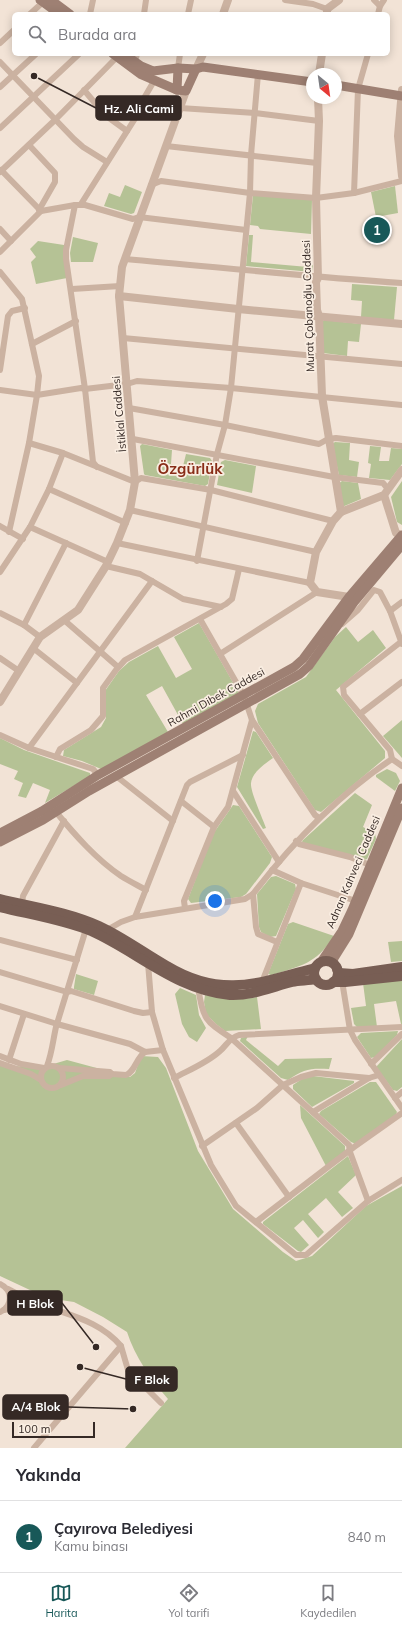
<!DOCTYPE html>
<html lang="tr">
<head>
<meta charset="utf-8">
<style>
  body { margin:0; font-family:Mulish,sans-serif; background:#f7f7f7; color:#2b2b33 }
  .compass { position:absolute; left:306px; top:68px; width:36px; height:36px; border-radius:50%; background:#fff; box-shadow:0 2px 10px #0003; rotate:151deg }
  .scale { position:absolute; left:12px; bottom:10px; width:83px; box-sizing:border-box; padding-left:4px; border:2px solid #352925; border-top:0; font-size:11px; line-height:14px; white-space:nowrap; color:#352925; -webkit-text-stroke:3px #faeee2; paint-order:stroke }
  .you { position:absolute; left:215px; top:901px; width:14px; height:14px; margin:-10px; border:3px solid #fff; border-radius:50%; background:#1a73e8; box-shadow:0 0 0 6px #1a73e833 }
  .badge { display:grid; place-items:center; width:26px; height:26px; border-radius:50%; background:#185858; color:#fff; font-size:13px; font-weight:700 }
  .pin { position:absolute; translate:-50% -50%; border:2px solid #fff; box-shadow:0 1px 4px #0006 }
  .list { margin:0; padding:0; list-style:none }
  h2 { display:flex; justify-content:space-between; align-items:center; height:52px; margin:0; padding:0 16px; font-size:17px }
  h2 small { font-size:13px; font-weight:400; color:#7c7c81 }
  .list li { display:grid; grid-template-columns:26px 1fr auto; gap:12px; align-items:center; box-sizing:border-box; height:72px; padding:0 16px; border-top:1px solid #e1e1e2 }
  .list b { display:block; font-size:15px; white-space:nowrap }
  .list p { margin:0; font-size:13px; white-space:nowrap; color:#7c7c81 }
  .list em { font-size:13px; font-style:normal; color:#7c7c81 }
  .icon { flex:none; width:22px; height:22px; fill:none; stroke:currentColor; stroke-width:2; stroke-linecap:round; stroke-linejoin:round }
  .map { position:relative; flex:none; width:402px; height:1448px; overflow:hidden }
  .search { position:absolute; background:#fff; box-shadow:0 2px 10px #0003; left:12px; right:12px; top:12px; height:44px; display:flex; align-items:center; gap:10px; box-sizing:border-box; padding:0 14px; border-radius:6px; color:#7c7c81; font-size:15px }
  .sheet { height:124px; background:#fff }
  nav { display:flex; justify-content:space-around; align-items:center; box-sizing:border-box; height:56px; border-top:1px solid #e1e1e2; background:#fff; font-size:11px; color:#7c7c81 }
  nav a { display:grid; justify-items:center; gap:2px }
  nav .on { color:#185858 }
  .map>svg:first-child { display:block }
</style>
</head>
<body>
<div class="map">
<svg width="402" height="1448" viewBox="0 0 402 1448">
  <rect width="100%" height="100%" fill="#f2e3d6"/>
  <!-- green -->
  <g fill="#b5c295">
    <polygon points="125,185 142,192 134,213 131,214 104,206 109,193 120,197"/>
    <polygon points="395,186 398,213 376,217 371,192"/>
    <polygon points="253,195 312,200 311,234 260,229 258,226 250,225"/>
    <polygon points="249,235 253,235 251,262 308,267 308,264 313,265 312,272 246,266"/>
    <polygon points="73,237 98,243 93,262 71,262 70,253"/>
    <polygon points="38,241 64,245 67,278 36,284 31,262 36,257 30,249"/>
    <polygon points="352,284 397,287 394,320 361,317 362,301 351,300"/>
    <polygon points="324,320 361,324 359,342 348,341 347,356 323,353 321,323"/>
    <polygon points="335,442 350,443 349,460 359,462 357,477 339,475 332,444"/>
    <polygon points="142,444 172,450 171,464 183,466 186,454 210,458 212,461 208,484 205,486 145,475 144,474 140,446"/>
    <polygon points="370,446 381,447 379,461 389,461 391,448 402,449 402,464 390,480 369,478 371,464 368,463"/>
    <polygon points="225,460 256,466 252,493 217,485 221,462"/>
    <polygon points="342,481 358,483 361,499 342,507 338,484"/>
    <polygon points="402,481 402,525 397,522 391,497"/>
    <polygon points="199,623 239,693 183,724 162,686 146,695 168,732 101,769 82,761 63,756 64,750 101,727 106,718 105,691 119,671 129,662 158,646 176,678 192,669 174,637"/>
    <polygon points="346,627 358,642 373,630 386,648 336,690 385,751 385,758 321,812 315,810 258,723 255,711 258,704 306,677 335,637"/>
    <polygon points="402,720 402,758 383,736"/>
    <path d="M253,731l3,1 17,26c-8,6 -21,14 -22,25 -1,8 12,36 15,45l-3,1 -26,-42z"/>
    <polygon points="0,738 24,750 90,773 90,776 45,803 50,790 33,783 26,798 18,796 23,783 14,779 18,771 0,764"/>
    <polygon points="387,769 396,773 400,781 395,791 376,777 376,775"/>
    <polygon points="355,793 372,805 363,827 375,833 376,839 367,859 364,860 303,843 302,841"/>
    <polygon points="233,805 239,806 272,857 270,863 246,894 241,897 191,903 188,899 213,834"/>
    <polygon points="276,876 295,884 296,889 276,936 270,937 261,932 259,927 257,894 271,877"/>
    <path d="M293,922l41,14c-18,28 -33,30 -63,39l-3,-1 20,-50z"/>
    <polygon points="402,941 402,961 391,962 388,942"/>
    <polygon points="76,974 98,981 94,995 74,989 74,987"/>
    <polygon points="402,979 402,1024 401,1024 396,1001 374,1004 377,1027 357,1027 354,1024 351,1008 366,1006 363,983"/>
    <polygon points="180,988 196,995 199,1015 206,1028 197,1042 189,1037 182,1024 175,994"/>
    <path d="M205,995c18,4 34,5 52,2l4,32 -36,2 -9,-7 -10,-10 -2,-12z"/>
    <polygon points="398,1031 397,1035 375,1057 371,1058 357,1037 361,1033"/>
    <path d="M248,1036l-2,4 32,26 7,-7 47,-1 -3,11c-19,-1 -25,0 -41,11l-7,-2 -41,-37 1,-3z"/>
    <polygon points="402,1039 402,1087 397,1091 393,1090 376,1067"/>
    <path d="M141,1056l17,1 8,11 32,83 35,58 50,43 13,9 16,-5 54,-50 36,-20v262h-277l43,-49c-17,-20 -33,-42 -41,-67l-24,-15 -29,-15 -27,-4 -47,-22v-213l5,3 38,1 24,-7 63,17 5,-4z"/>
    <polygon points="313,1076 354,1081 354,1083 312,1107 293,1089 293,1085 302,1079"/>
    <polygon points="370,1082 376,1082 397,1112 395,1116 356,1144 351,1142 319,1114 321,1111"/>
    <polygon points="300,1105 345,1146 345,1152 326,1166 301,1118"/>
    <polygon points="348,1156 356,1175 338,1192 353,1208 342,1217 326,1198 308,1214 324,1232 318,1238 303,1220 294,1228 309,1245 301,1252 298,1251 263,1224 263,1222"/>
  </g>
  <g fill="none" stroke-linecap="round" stroke-linejoin="round">
    <!-- minor -->
    <g stroke="#cbb2a1" stroke-width="6">
      <polyline points="285,0 313,4 327,9"/>
      <polyline points="374,0 380,6"/>
      <polyline points="30,14 43,2"/>
      <polyline points="90,14 93,0"/>
      <polyline points="144,14 146,0"/>
      <polyline points="188,14 191,0"/>
      <polyline points="378,14 380,6 384,0"/>
      <polyline points="0,43 14,30"/>
      <polyline points="0,62 74,139 83,147 107,162"/>
      <polyline points="135,62 137,54"/>
      <polyline points="178,68 180,54"/>
      <polyline points="0,87 36,54"/>
      <polyline points="84,90 105,115 127,131"/>
      <polyline points="180,108 255,113 319,121"/>
      <polyline points="0,128 79,54"/>
      <polyline points="29,145 55,173 55,182 39,210"/>
      <polyline points="166,146 317,163"/>
      <polyline points="1,170 41,211"/>
      <polyline points="0,172 56,119 117,57"/>
      <polyline points="151,185 161,181 250,193 316,198 354,193 402,181"/>
      <polyline points="354,193 358,89 368,54"/>
      <polyline points="81,204 136,117 136,112 154,81"/>
      <polyline points="0,229 11,241"/>
      <polyline points="0,252 41,211 75,205"/>
      <path d="M125,259c92,8 184,18 277,24"/>
      <polyline points="0,272 22,299 39,376 37,395 29,443 9,532"/>
      <polyline points="72,289 120,286"/>
      <polyline points="123,338 402,364"/>
      <polyline points="32,344 76,321"/>
      <polyline points="0,370 8,316 12,311 25,308"/>
      <polyline points="0,390 37,395 81,388 85,389 127,384 137,381 231,388 402,405"/>
      <polyline points="129,408 225,425 319,444 328,439 336,438 402,446"/>
      <polyline points="133,439 334,477 383,483 388,489"/>
      <polyline points="29,443 63,453 135,482 141,478 211,490 333,521"/>
      <polyline points="97,467 93,462 85,389 66,259 66,250 75,205 85,205 133,219 139,217 246,230"/>
      <polyline points="49,489 126,523"/>
      <polyline points="130,510 316,552"/>
      <polyline points="0,526 23,539"/>
      <polyline points="30,527 108,562"/>
      <polyline points="117,543 310,583"/>
      <polyline points="197,561 217,454 225,425 231,388 250,193 251,155 258,74"/>
      <polyline points="106,566 140,574 183,599 221,607"/>
      <polyline points="0,572 30,527 49,489 63,453"/>
      <polyline points="390,611 402,602"/>
      <polyline points="0,613 24,625 40,637"/>
      <polyline points="64,620 118,667"/>
      <polyline points="342,624 358,610 374,590 380,592 390,611 402,644"/>
      <polyline points="24,625 66,543"/>
      <polyline points="402,641 343,687 344,695 390,750 392,759 402,766"/>
      <polyline points="33,648 77,683"/>
      <polyline points="220,654 317,592"/>
      <polyline points="0,658 19,671"/>
      <polyline points="360,714 402,682"/>
      <polyline points="252,720 315,815 319,818"/>
      <polyline points="0,735 29,748 93,769 98,775"/>
      <polyline points="29,748 152,581"/>
      <polyline points="56,757 60,749 91,730 103,716 103,688 116,670 125,660 226,604 232,599 239,569"/>
      <polyline points="116,776 173,821"/>
      <polyline points="233,791 279,862"/>
      <polyline points="181,801 214,827"/>
      <path d="M56,812c19,23 40,47 65,64 8,5 16,9 25,14"/>
      <polyline points="296,841 299,844 350,857 370,865"/>
      <polyline points="272,870 301,883 356,901"/>
      <polyline points="253,894 256,927 258,934 277,942"/>
      <polyline points="22,904 23,896 64,821"/>
      <polyline points="185,908 184,901 214,827 228,807 252,720 244,696 200,619"/>
      <polyline points="135,917 187,785 190,782 243,755"/>
      <path d="M107,930l14,-8 14,-5 110,-18 8,-5c40,-52 85,-99 139,-135"/>
      <polyline points="0,940 77,960"/>
      <polyline points="148,963 152,1012 163,1050 211,1165 236,1206 296,1255 306,1255 368,1201 402,1180"/>
      <polyline points="0,972 67,992 71,991 134,1011 143,1013 152,1012"/>
      <polyline points="262,982 301,883"/>
      <polyline points="345,982 343,987 350,1030 355,1040 402,1108"/>
      <path d="M198,988c6,32 6,32 33,50l118,107 1,7 18,49"/>
      <polyline points="0,1006 57,1024 130,1044 145,1052 163,1050"/>
      <polyline points="0,1056 21,1064 44,1068"/>
      <polyline points="9,1060 24,1014"/>
      <polyline points="0,1063 31,1074 41,1080"/>
      <polyline points="371,1064 402,1034"/>
      <circle cx="52" cy="1077" r="11"/>
      <path d="M47,1066c5,-13 6,-26 9,-39 10,-33 20,-65 30,-98"/>
      <path d="M59,1068l51,4 2,2 14,1c9,-3 10,-17 19,-23"/>
      <path d="M174,1078c15,-8 33,-15 46,-27 7,-6 9,-13 19,-16l163,-8"/>
      <polyline points="61,1085 83,1076 109,1076 112,1074"/>
      <polyline points="395,1098 402,1092"/>
      <polyline points="313,1112 369,1078 379,1075"/>
      <polyline points="236,1123 289,1197"/>
      <polyline points="202,1146 257,1108 283,1085 301,1077 316,1073 369,1078"/>
      <polyline points="256,1222 354,1147 402,1113"/>
      <path d="M0,1284c13,6 13,22 0,28"/>
      <path d="M8,1289c12,6 24,13 37,17 27,10 56,16 76,40l-87,102"/>
      <polyline points="4,1310 22,1305 40,1306"/>
      <polyline points="121,1346 128,1370 161,1403"/>
    </g>
    <!-- tertiary -->
    <g stroke="#cbb2a1" stroke-width="8">
      <polyline points="223,14 228,0"/>
      <polyline points="327,14 327,9 339,0"/>
      <polyline points="196,69 203,54"/>
      <polyline points="319,74 322,54"/>
      <polyline points="402,90 398,136 402,176"/>
      <polyline points="318,98 319,121 316,198 318,278 316,282 317,310 319,316 322,396 341,512"/>
      <polyline points="119,296 238,309 402,324"/>
      <polyline points="384,495 396,533 401,535"/>
      <polyline points="349,597 317,592 310,583 316,552 333,521 341,512 384,495 402,470"/>
      <polyline points="0,702 40,637 78,610 106,566 117,543 130,510 135,482 119,296 122,267 186,91"/>
    </g>
    <!-- secondary -->
    <g stroke="#9e8073" stroke-width="9">
      <polyline points="40,0 59,14"/>
      <polyline points="51,0 70,14"/>
      <polyline points="113,54 140,74 177,90"/>
      <polyline points="124,54 141,66 153,71 178,68 196,69 203,67 312,82"/>
      <polyline points="178,68 177,90 186,91 196,69"/>
      <polyline points="336,85 402,96"/>
      <polyline points="0,833 42,811 98,775 294,667 303,659 349,597 402,535"/>
      <polyline points="0,842 43,820 89,791 300,674 309,666 355,601 402,545"/>
      <polyline points="321,962 342,931 352,910 402,788"/>
      <polyline points="333,963 334,958 349,934 402,808"/>
    </g>
    <!-- primary -->
    <g stroke="#785e54" stroke-width="10">
      <path d="M0,899c33,8 68,13 99,27 24,11 45,27 68,40 55,33 92,17 148,2"/>
      <path d="M0,907c28,7 65,13 91,24 47,21 85,59 139,64 21,1 42,-8 62,-13 8,-2 16,-1 24,-3"/>
      <circle cx="326" cy="973" r="12"/>
      <polyline points="337,969 339,973 353,974 402,967"/>
      <polyline points="333,982 345,982 402,976"/>
    </g>
  </g>
  <g text-anchor="middle" dominant-baseline="central" stroke-width="3.5" stroke-linejoin="round" paint-order="stroke">
    <!-- street labels -->
    <g font-size="11" fill="#352925" stroke="#faeee2">
      <text transform="translate(308 306) rotate(-92)">Murat Çobanoğlu Caddesi</text>
      <text transform="translate(119 414) rotate(-95)">İstiklal Caddesi</text>
      <text transform="translate(216 697) rotate(-29)">Rahmi Dibek Caddesi</text>
      <text transform="translate(353 872) rotate(-67)">Adnan Kahveci Caddesi</text>
    </g>
    <!-- district labels -->
    <g font-size="15" font-weight="bold" fill="#892d18" stroke="#faeee2">
      <text x="190" y="468">Özgürlük</text>
    </g>
  </g>
  <!-- callouts -->
  <path fill="none" stroke="#352925" stroke-width="1.5" d="M34 76L96 108M96 1347L62 1303M80 1367L126 1379M133 1409L68 1407"/>
  <g fill="#352925" stroke="#faeee2" stroke-width="1.5">
    <circle cx="34" cy="76" r="4"/>
    <circle cx="96" cy="1347" r="4"/>
    <circle cx="80" cy="1367" r="4"/>
    <circle cx="133" cy="1409" r="4"/>
  </g>
  <g fill="#352925" stroke="#352925" stroke-width="1.5">
    <rect x="96" y="96" width="85" height="24" rx="4"/>
    <rect x="8" y="1291" width="54" height="24" rx="4"/>
    <rect x="126" y="1367" width="51" height="24" rx="4"/>
    <rect x="3" y="1395" width="65" height="24" rx="4"/>
  </g>
  <g font-size="12" text-anchor="middle" font-weight="bold" fill="#fff">
    <text x="139" y="113">Hz. Ali Cami</text>
    <text x="35" y="1308">H Blok</text>
    <text x="152" y="1384">F Blok</text>
    <text x="36" y="1411">A/4 Blok</text>
  </g>
</svg>
<svg class="compass" viewBox="-18 -18 36 36"><path d="M0-13l5 13h-10z" fill="#e53935"/><path d="M0 13l5-13h-10z" fill="#7c7c81"/></svg>
<div class="scale">100 m</div>
<div class="you"></div>
<div class="pin badge" style="left:377px;top:230px">1</div>
<div class="search"><svg class="icon" aria-label="search" viewBox="0 0 24 24"><circle cx="10" cy="10" r="6"/><path d="M15 15l6 6"/></svg>Burada ara</div>
</div>
<section class="sheet">
<h2>Yakında<small></small></h2>
<ul class="list">
<li><span class="badge">1</span><div><b>Çayırova Belediyesi</b><p>Kamu binası</p></div><em>840 m</em></li>
</ul>
</section>
<nav>
<a class="on"><svg class="icon" aria-label="map" viewBox="0 0 24 24"><path d="M3 6l6-2 6 2 6-2v14l-6 2-6-2-6 2zM9 4v14M15 6v14"/></svg>Harita</a>
<a><svg class="icon" aria-label="directions" viewBox="0 0 24 24"><path d="M12 3l9 9-9 9-9-9zM9 14v-3h6M13 9l2 2-2 2"/></svg>Yol tarifi</a>
<a><svg class="icon" aria-label="saved" viewBox="0 0 24 24"><path d="M7 4h10v16l-5-4-5 4z"/></svg>Kaydedilen</a>
</nav>
</body>
</html>
